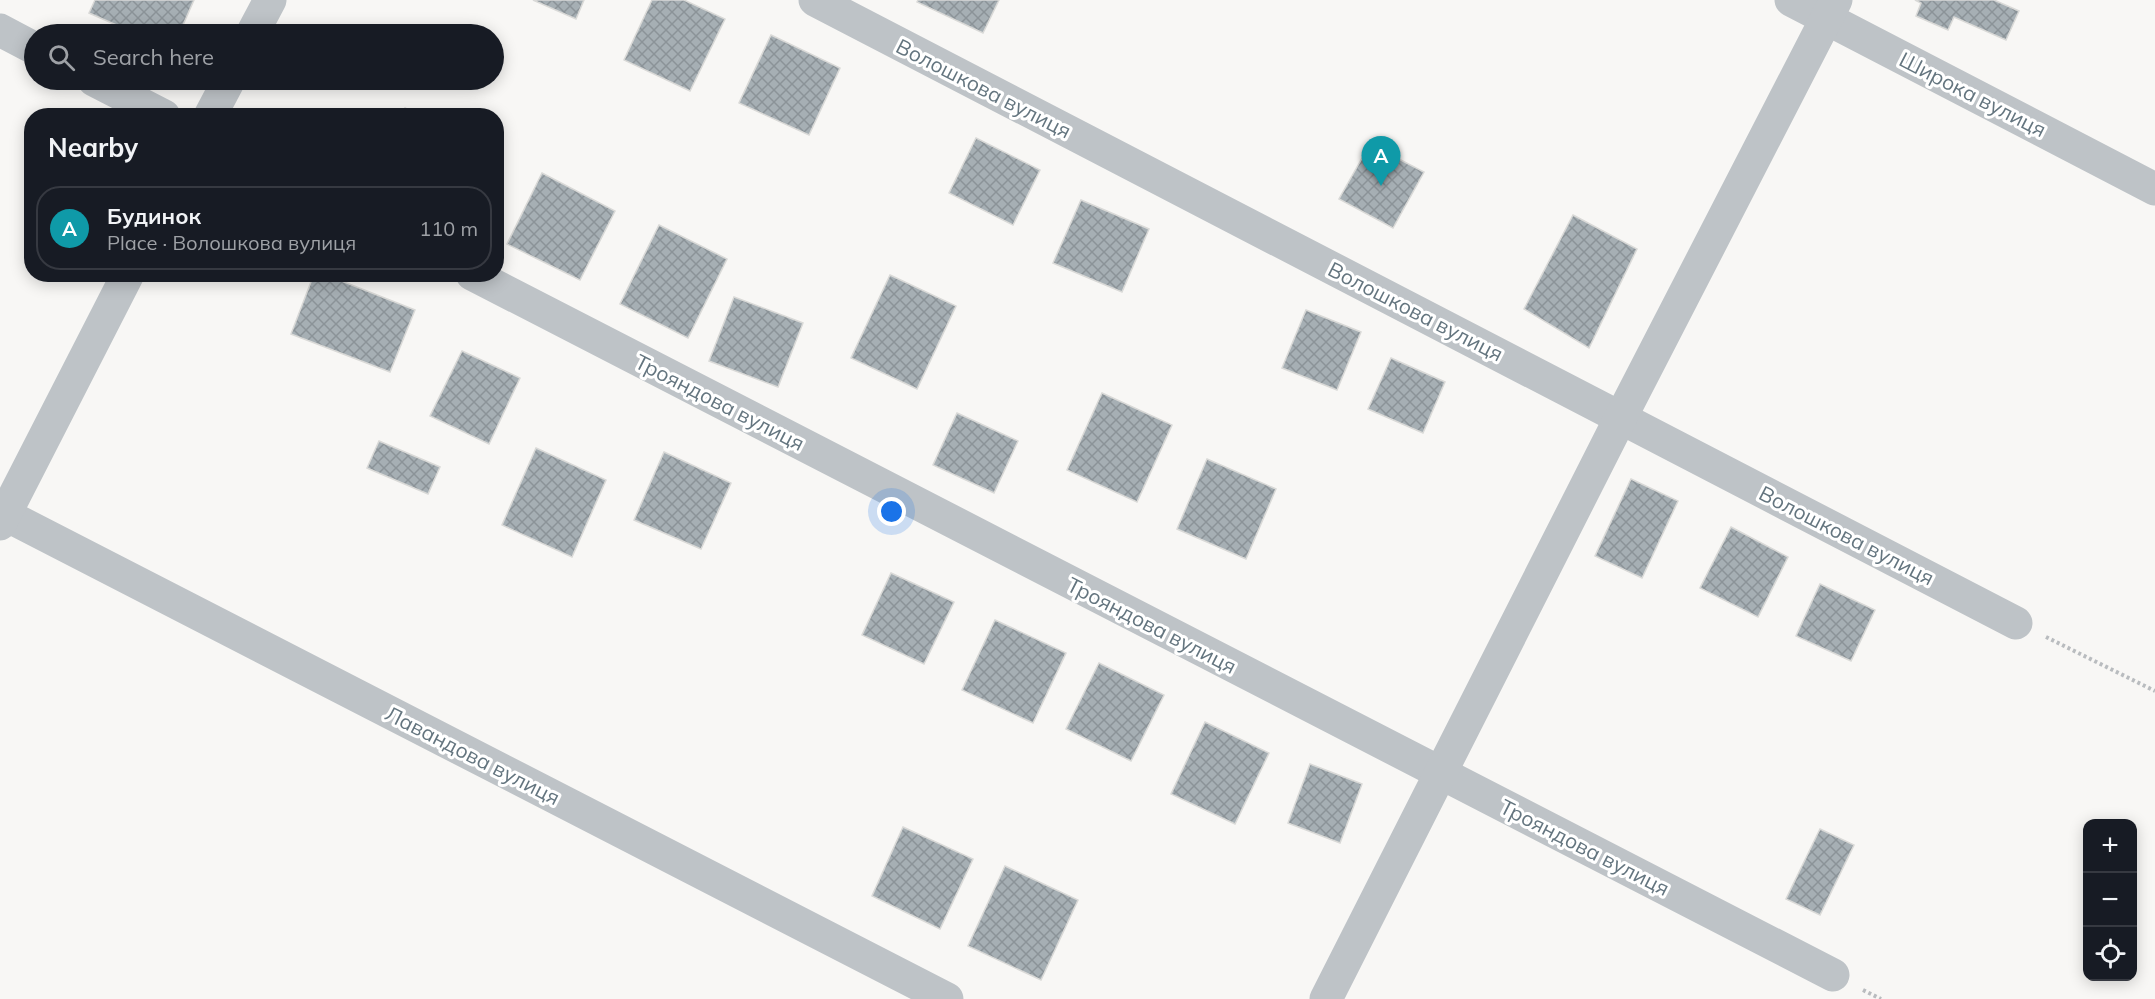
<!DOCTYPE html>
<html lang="en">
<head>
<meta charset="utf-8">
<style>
  body { margin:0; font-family:Mulish,sans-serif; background:#20242c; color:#f1f3f6 }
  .controls { position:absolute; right:18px; bottom:18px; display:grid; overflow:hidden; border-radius:12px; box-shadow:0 3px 15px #0003 }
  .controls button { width:54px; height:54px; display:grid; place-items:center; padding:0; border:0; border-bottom:2px solid #363941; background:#171b24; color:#f1f3f6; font:30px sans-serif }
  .you { position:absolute; left:892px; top:512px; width:21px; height:21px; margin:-15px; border:4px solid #fff; border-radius:50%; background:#1a73e8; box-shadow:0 0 0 9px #1a73e833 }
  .badge { display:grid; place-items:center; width:39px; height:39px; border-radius:50%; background:#dc4930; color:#fff; font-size:20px; font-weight:700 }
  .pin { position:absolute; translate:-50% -50px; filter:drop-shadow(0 2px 3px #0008) }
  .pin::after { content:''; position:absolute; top:32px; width:21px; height:18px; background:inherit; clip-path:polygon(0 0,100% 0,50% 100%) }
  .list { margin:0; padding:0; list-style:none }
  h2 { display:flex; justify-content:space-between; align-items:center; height:78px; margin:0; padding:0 24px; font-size:26px }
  h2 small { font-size:20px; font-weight:400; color:#9ea1a6 }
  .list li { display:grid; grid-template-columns:39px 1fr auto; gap:18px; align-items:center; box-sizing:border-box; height:84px; margin:0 12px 12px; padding:0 12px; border:2px solid #363941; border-radius:24px }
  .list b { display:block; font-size:22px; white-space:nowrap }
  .list p { margin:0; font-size:20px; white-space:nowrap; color:#9ea1a6 }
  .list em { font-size:20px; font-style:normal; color:#9ea1a6 }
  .icon { flex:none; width:33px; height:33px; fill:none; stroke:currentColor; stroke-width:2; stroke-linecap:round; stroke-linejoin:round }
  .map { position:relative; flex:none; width:2155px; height:999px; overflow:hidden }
  .search { position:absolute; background:#171b24; box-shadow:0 3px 15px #0003; left:24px; top:24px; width:480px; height:66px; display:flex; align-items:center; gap:15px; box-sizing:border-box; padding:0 21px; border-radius:33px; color:#9ea1a6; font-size:22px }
  .panel { position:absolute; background:#171b24; box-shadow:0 3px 15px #0003; left:24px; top:108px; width:480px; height:174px; border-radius:24px }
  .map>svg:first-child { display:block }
</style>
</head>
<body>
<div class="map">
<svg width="2155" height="999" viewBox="0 0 2155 999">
  <defs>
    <pattern id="building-cross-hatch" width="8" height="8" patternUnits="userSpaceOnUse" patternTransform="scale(1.5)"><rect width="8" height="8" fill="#a6afb4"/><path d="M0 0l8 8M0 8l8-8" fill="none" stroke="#8b9398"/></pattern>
  </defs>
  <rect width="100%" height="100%" fill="#f8f7f5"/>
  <!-- building -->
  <g fill="url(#building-cross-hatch)" stroke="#d9d9d7" stroke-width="1.5">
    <polygon points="95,0 194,0 179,34 137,34 89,13"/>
    <polygon points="533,0 584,0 576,19"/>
    <polygon points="652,0 684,0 725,19 690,91 624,60"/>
    <polygon points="918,0 999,0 983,33 917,2"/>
    <polygon points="1915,0 1994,0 2019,11 2006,40 1954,17 1948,30 1916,16 1921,3"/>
    <polygon points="771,35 840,68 809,135 739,103"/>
    <polygon points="405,108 421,116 401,116"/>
    <polygon points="976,138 1040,170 1013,225 949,193"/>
    <polygon points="1370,144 1424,172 1393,228 1339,199"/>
    <polygon points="542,173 615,211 580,280 507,244"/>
    <polygon points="1081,200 1149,229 1122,292 1053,263"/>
    <polygon points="1573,215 1637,249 1589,348 1524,309"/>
    <polygon points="659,225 727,259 688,338 620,304"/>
    <polygon points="314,274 324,274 415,310 390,372 291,334"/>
    <polygon points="890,275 956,306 917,389 851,358"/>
    <polygon points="734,297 803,323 778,387 709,361"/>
    <polygon points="1306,310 1361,332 1337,390 1282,368"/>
    <polygon points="462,351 520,378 489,444 430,416"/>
    <polygon points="1391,358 1445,382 1423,433 1368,409"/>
    <polygon points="1102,393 1172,425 1137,502 1067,470"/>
    <polygon points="957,413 1018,441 994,493 933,465"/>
    <polygon points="379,441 440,467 428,494 367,468"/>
    <polygon points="536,448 606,480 572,557 502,525"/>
    <polygon points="664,452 731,483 701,549 634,520"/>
    <polygon points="1207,459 1276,489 1246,559 1177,529"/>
    <polygon points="1631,479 1678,501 1642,578 1595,556"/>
    <polygon points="1731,527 1788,557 1758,617 1700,588"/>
    <polygon points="891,573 954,602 924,664 862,635"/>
    <polygon points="1820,584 1875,610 1851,661 1796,636"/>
    <polygon points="995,620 1066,653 1033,723 962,690"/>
    <polygon points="1099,663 1164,695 1131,761 1066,729"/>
    <polygon points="1205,722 1269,753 1235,824 1171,794"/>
    <polygon points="1310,764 1362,784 1340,843 1288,823"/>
    <polygon points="903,827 973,859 940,929 872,896"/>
    <polygon points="1820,829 1854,845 1820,915 1786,899"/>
    <polygon points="1005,866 1078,900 1041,980 968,946"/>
  </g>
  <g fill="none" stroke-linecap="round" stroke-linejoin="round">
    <!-- path -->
    <g stroke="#b9bcbf" stroke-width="4" stroke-dasharray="3 3" stroke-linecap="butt">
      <polyline points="2046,637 2155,691"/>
      <polyline points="1863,990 1881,999"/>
    </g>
    <!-- minor -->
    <g stroke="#bec3c7" stroke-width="33">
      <polyline points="815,0 2016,623"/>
      <polyline points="1791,0 2155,189"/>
      <polyline points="0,30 34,48"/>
      <polyline points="252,34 270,0"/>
      <polyline points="94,80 164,116"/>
      <polyline points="210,116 229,80"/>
      <polyline points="472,274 1833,975"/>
      <polyline points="0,512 947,999"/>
      <polyline points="0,524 128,274"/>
      <polyline points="1326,999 1621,417 1836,0"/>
    </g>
  </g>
  <g text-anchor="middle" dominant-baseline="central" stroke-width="6" stroke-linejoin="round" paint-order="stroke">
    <!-- street labels -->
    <g font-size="21" fill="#64757f" stroke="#fff">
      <text transform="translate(984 88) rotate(27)">Волошкова вулиця</text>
      <text transform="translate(1973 94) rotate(27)">Широка вулиця</text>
      <text transform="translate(1416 311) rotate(27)">Волошкова вулиця</text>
      <text transform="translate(720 402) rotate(27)">Трояндова вулиця</text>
      <text transform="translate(1847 535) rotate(27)">Волошкова вулиця</text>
      <text transform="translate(1152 625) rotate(27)">Трояндова вулиця</text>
      <text transform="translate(473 755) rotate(27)">Лавандова вулиця</text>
      <text transform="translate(1585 847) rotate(27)">Трояндова вулиця</text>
    </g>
  </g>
</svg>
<div class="controls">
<button>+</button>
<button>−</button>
<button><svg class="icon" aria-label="locate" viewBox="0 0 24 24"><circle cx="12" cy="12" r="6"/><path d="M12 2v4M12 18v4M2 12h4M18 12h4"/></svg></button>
</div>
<div class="you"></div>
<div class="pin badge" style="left:1381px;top:186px;background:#0f9aa8">A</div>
<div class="search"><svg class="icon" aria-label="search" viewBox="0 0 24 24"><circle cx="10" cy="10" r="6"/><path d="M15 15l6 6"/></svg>Search here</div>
<section class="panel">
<h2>Nearby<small></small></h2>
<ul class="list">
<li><span class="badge" style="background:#0f9aa8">A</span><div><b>Будинок</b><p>Place · Волошкова вулиця</p></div><em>110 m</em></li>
</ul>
</section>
</div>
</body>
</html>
